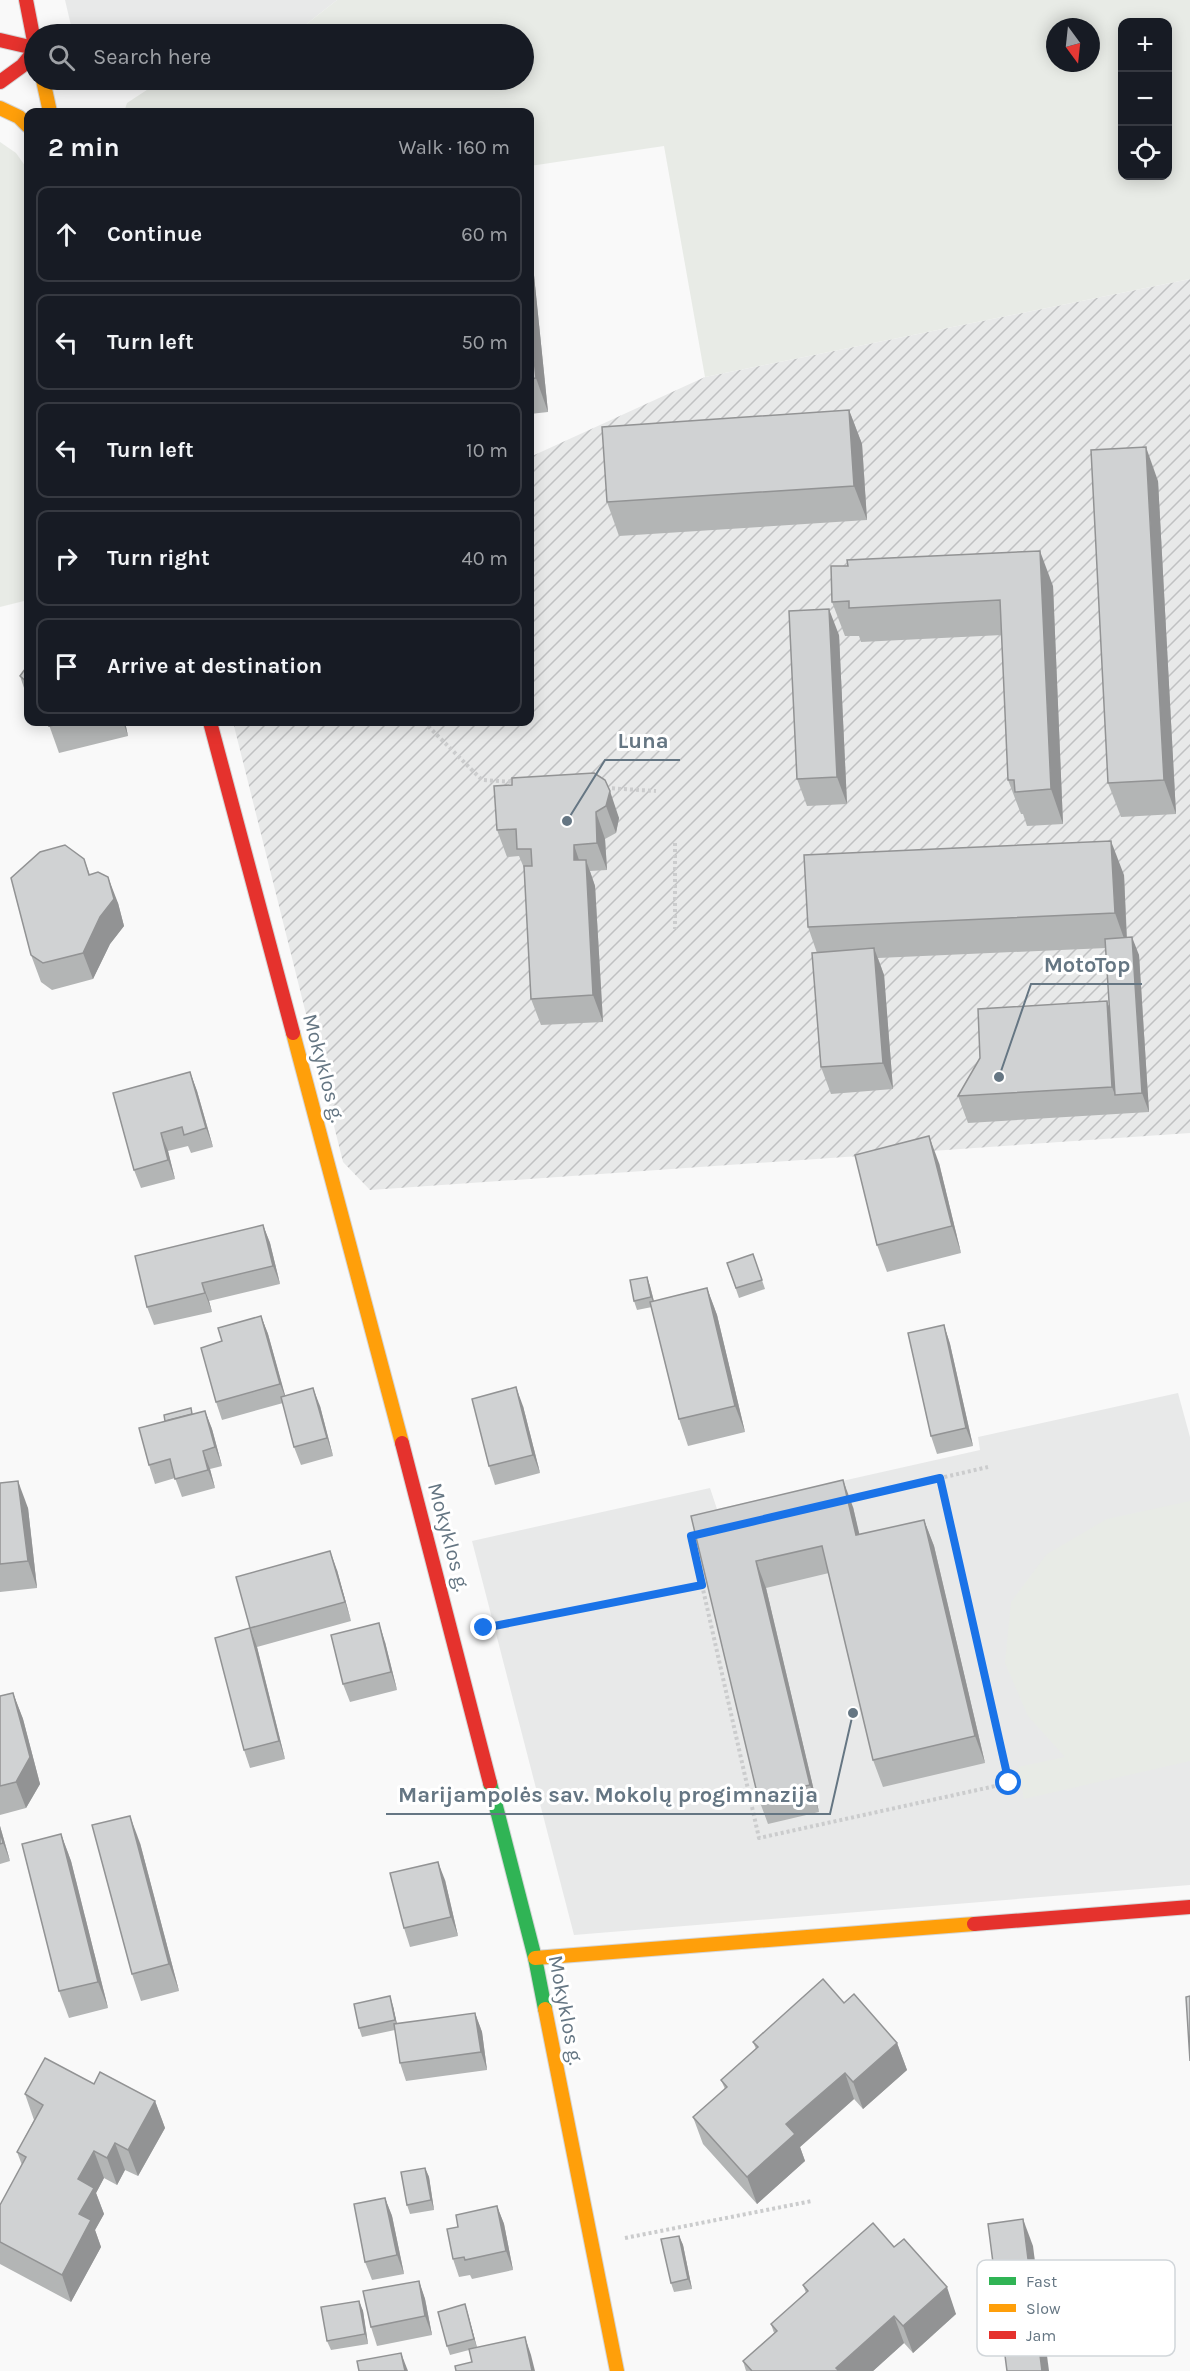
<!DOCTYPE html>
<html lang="en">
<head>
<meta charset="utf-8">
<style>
  body { margin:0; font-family:Karla,sans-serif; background:#20242c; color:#f1f3f6 }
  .controls { position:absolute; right:18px; top:18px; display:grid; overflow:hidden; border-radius:12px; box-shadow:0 3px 15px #0003 }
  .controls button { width:54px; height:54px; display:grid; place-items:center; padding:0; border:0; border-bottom:2px solid #363941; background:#171b24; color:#f1f3f6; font:30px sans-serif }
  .compass { position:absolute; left:1046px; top:18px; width:54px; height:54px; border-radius:50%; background:#171b24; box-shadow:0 3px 15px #0003; rotate:165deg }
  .stop { position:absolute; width:18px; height:18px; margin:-14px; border:4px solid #1a73e8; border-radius:50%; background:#fff }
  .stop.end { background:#1a73e8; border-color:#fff; box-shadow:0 2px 6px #0008 }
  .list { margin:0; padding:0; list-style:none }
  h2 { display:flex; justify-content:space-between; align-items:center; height:78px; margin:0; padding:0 24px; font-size:26px }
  h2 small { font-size:20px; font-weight:400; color:#9ea1a6 }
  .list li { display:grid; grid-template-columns:39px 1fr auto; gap:18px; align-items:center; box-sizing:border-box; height:96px; margin:0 12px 12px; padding:0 12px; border:2px solid #363941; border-radius:12px }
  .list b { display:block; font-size:22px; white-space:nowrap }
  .list em { font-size:20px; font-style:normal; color:#9ea1a6 }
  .icon { flex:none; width:33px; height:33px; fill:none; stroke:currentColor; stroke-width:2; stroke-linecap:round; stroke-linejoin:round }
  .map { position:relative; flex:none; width:1190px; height:2371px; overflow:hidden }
  .search { position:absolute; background:#171b24; box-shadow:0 3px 15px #0003; left:24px; top:24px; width:510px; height:66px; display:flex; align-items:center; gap:15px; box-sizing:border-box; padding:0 21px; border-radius:33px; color:#9ea1a6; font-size:22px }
  .panel { position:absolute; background:#171b24; box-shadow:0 3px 15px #0003; left:24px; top:108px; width:510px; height:618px; border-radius:12px }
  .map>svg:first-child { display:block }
</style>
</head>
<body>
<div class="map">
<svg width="1190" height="2371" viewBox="0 0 1190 2371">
  <defs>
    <pattern id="industrial-furrows" width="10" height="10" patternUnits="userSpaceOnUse" patternTransform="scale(1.5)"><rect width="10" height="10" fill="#e8e9e9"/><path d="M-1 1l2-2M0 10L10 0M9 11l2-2" fill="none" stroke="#c0c1c2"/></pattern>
  </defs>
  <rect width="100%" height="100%" fill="#f9f9f9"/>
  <!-- built -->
  <g fill="#e8e9e9">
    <polygon points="65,0 337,0 304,26 278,34 73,34"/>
    <polygon points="1178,1393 1190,1437 1190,1885 574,1935 472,1541 710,1488 717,1509 980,1450 978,1437"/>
  </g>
  <!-- industrial -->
  <polygon fill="url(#industrial-furrows)" points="1190,279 1190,1133 370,1190 343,1162 233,722 530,722 530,457 705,377"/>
  <!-- green -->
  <g fill="#e8ebe6" fill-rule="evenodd">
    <path d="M337,0h853v279l-485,98 -41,-231 -134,20v-54h-406l3,-9 35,-23h362v-46h-246l26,-8zM1122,22h46v154h-46zM1055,27h36v36h-36z"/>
    <polygon points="0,142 16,153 28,170 28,600 0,607"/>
    <polygon points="1190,1501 1190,1761 1024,1799 1018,1767 1065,1757 1028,1716 1005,1663 1011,1602 1047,1554 1107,1519"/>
  </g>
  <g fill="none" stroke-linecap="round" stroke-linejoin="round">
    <!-- fast casing -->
    <g stroke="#d5d6d7" stroke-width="16">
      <polyline id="fast" points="490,1783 535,1958 545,2009"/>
    </g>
    <!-- slow casing -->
    <g stroke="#d5d6d7" stroke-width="16">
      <g id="slow">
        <polyline points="43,80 50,112"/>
        <polyline points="0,108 19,117 28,126"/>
        <polyline points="293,1033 402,1443"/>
        <polyline points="535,1958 974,1924"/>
        <polyline points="545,2009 617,2371"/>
      </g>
    </g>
    <!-- jam casing -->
    <g stroke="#d5d6d7" stroke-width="16">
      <g id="jam">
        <polyline points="26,0 34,41"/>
        <polyline points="0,40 34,48"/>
        <polyline points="0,82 22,66 34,51"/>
        <polyline points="210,722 293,1033"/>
        <polyline points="402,1443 490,1783"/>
        <polyline points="974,1924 1190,1907"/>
      </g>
    </g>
    <!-- path -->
    <g stroke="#cbcccd" stroke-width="4" stroke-dasharray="3 3" stroke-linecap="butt">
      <polyline points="424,722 482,780 515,782"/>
      <polyline points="606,788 656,791"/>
      <polyline points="675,843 675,929"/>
      <polyline points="845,1500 988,1467"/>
      <polyline points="701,1534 691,1536 759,1838 1009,1783 940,1478"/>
      <polyline points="485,1628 710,1584"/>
      <polyline points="625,2238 812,2201"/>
    </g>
    <!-- fast -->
    <use href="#fast" stroke="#30b455" stroke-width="14"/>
    <!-- slow -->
    <use href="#slow" stroke="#ff9f0a" stroke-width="14"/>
    <!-- jam -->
    <use href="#jam" stroke="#e5322d" stroke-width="14"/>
  </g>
  <!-- wall -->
  <g fill="#b3b5b5">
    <polygon points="530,243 531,246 548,412 530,414"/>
    <polygon points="849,410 862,444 867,520 619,536 607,502"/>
    <polygon points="1158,481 1176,814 1121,817 1108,783"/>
    <polygon points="1053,586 1063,824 1027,826 1023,814 1021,814 1008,780 1002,635 861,642 859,636 845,636 832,602"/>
    <polygon points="839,635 847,804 807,806 797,779"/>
    <polygon points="28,665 28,700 20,676"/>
    <polygon points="48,722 125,722 128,736 59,753"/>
    <polygon points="594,773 619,818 616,833 605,839 607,870 590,871 595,886 603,1022 541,1025 531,999 524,868 519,856 507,857 497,830 512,785"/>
    <polygon points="84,859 90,875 118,903 124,926 110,944 93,979 52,990 41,982 31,955"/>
    <polygon points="1124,875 1127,937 1139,955 1149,1112 968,1123 958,1096 1107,1001 1110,1010 1106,948 878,958 884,975 893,1089 831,1094 821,1067 817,953 808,927"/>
    <polygon points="190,1072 197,1091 213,1147 191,1153 188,1146 168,1151 175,1179 141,1188 134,1170"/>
    <polygon points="939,1163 961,1253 887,1272 877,1245"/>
    <polygon points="263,1225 270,1243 280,1284 209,1301 212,1312 154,1325 147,1307"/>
    <polygon points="753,1254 765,1289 739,1298 727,1263"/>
    <polygon points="647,1277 650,1286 654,1301 707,1288 717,1315 745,1432 688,1446 679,1419 652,1307 637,1310 634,1301"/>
    <polygon points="261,1316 268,1334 285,1396 320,1406 333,1456 301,1465 294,1447 283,1403 222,1420 216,1402 222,1341"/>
    <polygon points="944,1325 950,1344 973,1446 937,1454 931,1436"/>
    <polygon points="523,1406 540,1473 495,1485 489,1466"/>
    <polygon points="205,1411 212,1429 222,1466 210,1469 215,1488 182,1497 175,1478 155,1484 149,1465 193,1414"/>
    <polygon points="0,1483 28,1508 37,1588 0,1592"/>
    <polygon points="853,1507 859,1535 924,1520 934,1546 985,1763 883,1787 873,1760 829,1573 766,1588 819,1812 768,1824 758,1797 691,1516"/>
    <polygon points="337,1570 351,1621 257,1647 285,1759 250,1768 244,1750 250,1628"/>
    <polygon points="385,1642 397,1690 350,1702 343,1684"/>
    <polygon points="13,1693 23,1719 40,1784 26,1808 0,1815 0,1696"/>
    <polygon points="0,1826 10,1861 0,1864"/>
    <polygon points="61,1834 71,1861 108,2008 69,2018 59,1991"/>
    <polygon points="140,1843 179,1991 141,2001 132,1974"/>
    <polygon points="445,1880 458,1936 410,1947 404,1928"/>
    <polygon points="844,2003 897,2043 907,2070 863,2109 854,2099 800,2147 805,2161 757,2204 703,2144 693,2117 725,2089 721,2080 756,2049 753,2042"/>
    <polygon points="393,2006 397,2024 475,2013 482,2032 487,2070 406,2081 400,2063 395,2030 362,2037 359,2028"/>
    <polygon points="94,2084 155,2101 165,2128 138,2176 125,2170 117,2185 104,2178 96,2193 104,2214 95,2230 101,2247 71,2302 0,2264 0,2205 22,2165 17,2152 34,2120 25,2094"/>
    <polygon points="425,2168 429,2177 434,2210 410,2214 407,2205"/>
    <polygon points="385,2198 392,2216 404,2274 372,2280 365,2262"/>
    <polygon points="497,2206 504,2224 513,2270 472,2279 470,2275 459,2277 453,2259 458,2227"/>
    <polygon points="679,2236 683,2245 692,2289 674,2292 671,2283"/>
    <polygon points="894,2247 956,2314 913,2353 904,2343 873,2371 746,2371 743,2361 774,2333 771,2324 806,2293 803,2285"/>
    <polygon points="419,2281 425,2299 432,2335 377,2346 371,2327"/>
    <polygon points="359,2301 363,2311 368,2344 331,2350 327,2341"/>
    <polygon points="465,2304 477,2347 531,2355 472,2362 469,2350 450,2355 447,2346"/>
  </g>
  <!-- shaded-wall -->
  <g fill="#929394">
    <polygon points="530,243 531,246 548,412 536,378 530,320"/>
    <polygon points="849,410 862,444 867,520 854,486"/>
    <polygon points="1146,447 1158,481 1176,814 1164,780"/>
    <polygon points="1040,551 1053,586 1063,824 1051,789"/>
    <polygon points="829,609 839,635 847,804 837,777"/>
    <polygon points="123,722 125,722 128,736"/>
    <polygon points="610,791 619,818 616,833 606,806"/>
    <polygon points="596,812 605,839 607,870 597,843"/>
    <polygon points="1111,841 1124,875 1127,947 1115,913"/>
    <polygon points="574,845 583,872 574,860"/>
    <polygon points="586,860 595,886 603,1022 593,995"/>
    <polygon points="108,877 118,903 124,926 110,944 93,979 83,953"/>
    <polygon points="1132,937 1139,955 1149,1112 1142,1093"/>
    <polygon points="874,948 884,975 893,1089 883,1063"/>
    <polygon points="1107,1001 1116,1028 1115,1095 1112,1087"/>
    <polygon points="190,1072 197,1091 213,1147 206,1128"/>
    <polygon points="161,1133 168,1151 175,1179 168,1160"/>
    <polygon points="929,1136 939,1163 961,1253 952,1226"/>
    <polygon points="263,1225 270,1243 280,1284 273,1266"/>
    <polygon points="647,1277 650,1286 655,1306 651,1297"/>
    <polygon points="202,1283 209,1301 212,1312 205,1293"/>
    <polygon points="707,1288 717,1315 745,1432 735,1406"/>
    <polygon points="261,1316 268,1334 287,1402 280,1384"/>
    <polygon points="944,1325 950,1344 973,1446 966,1428"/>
    <polygon points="516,1387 523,1406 540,1473 533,1455"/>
    <polygon points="313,1388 320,1406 333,1456 327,1438"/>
    <polygon points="205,1411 212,1429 222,1466 215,1447"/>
    <polygon points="203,1451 210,1469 215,1488 208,1470"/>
    <polygon points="843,1480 853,1507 866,1562 856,1535"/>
    <polygon points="18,1481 28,1508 37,1588 28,1561"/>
    <polygon points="924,1520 934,1546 985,1763 975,1736"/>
    <polygon points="330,1551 337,1570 351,1621 345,1602"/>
    <polygon points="756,1561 766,1588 819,1812 810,1785"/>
    <polygon points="379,1623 385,1642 397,1690 391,1672"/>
    <polygon points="250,1628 257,1647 285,1759 279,1741"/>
    <polygon points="13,1693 23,1719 40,1784 26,1808 16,1782"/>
    <polygon points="130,1816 140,1843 179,1991 169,1964"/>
    <polygon points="0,1826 10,1861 3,1843 0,1831"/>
    <polygon points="61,1834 71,1861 108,2008 98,1982"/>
    <polygon points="438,1862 445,1880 458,1936 451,1917"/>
    <polygon points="390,1996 393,2006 398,2029 395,2020"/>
    <polygon points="475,2013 482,2032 487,2070 481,2052"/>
    <polygon points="897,2043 907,2070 863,2109 853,2082"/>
    <polygon points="845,2073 854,2099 800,2147 805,2161 757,2204 747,2177 786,2124"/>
    <polygon points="155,2101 165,2128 138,2176 128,2150"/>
    <polygon points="115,2143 125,2170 117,2185 107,2158"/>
    <polygon points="94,2151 104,2178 96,2193 104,2214 95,2230 101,2247 71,2302 62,2275 79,2214 78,2179"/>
    <polygon points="425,2168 429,2177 434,2210 431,2200"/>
    <polygon points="385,2198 392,2216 404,2274 397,2255"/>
    <polygon points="497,2206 504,2224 513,2270 506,2251"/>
    <polygon points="1023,2219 1033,2246 1049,2371 1042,2371"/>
    <polygon points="679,2236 683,2245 692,2289 688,2279"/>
    <polygon points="419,2281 425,2299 432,2335 425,2316"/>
    <polygon points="947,2287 956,2314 913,2353 903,2326"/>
    <polygon points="359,2301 363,2311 368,2344 365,2334"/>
    <polygon points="465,2304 468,2314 477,2348 474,2339"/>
    <polygon points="894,2316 904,2343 873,2371 837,2371 836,2368"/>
    <polygon points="525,2337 531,2355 535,2371 532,2371"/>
    <polygon points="401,2353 408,2371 405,2371"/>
  </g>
  <!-- building -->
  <g fill="#d0d2d3" stroke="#929394" stroke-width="1.5">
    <polygon points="530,320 536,378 530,379"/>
    <polygon points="849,410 854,486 607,502 602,427"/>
    <polygon points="1146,447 1164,780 1108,783 1091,450"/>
    <polygon points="1040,551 1051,789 1015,792 1014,780 1008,780 1000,600 849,608 849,601 832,602 831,566 848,566 847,560"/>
    <polygon points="829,609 837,777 797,779 789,611"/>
    <polygon points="28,665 28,683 20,676"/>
    <polygon points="48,722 68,722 49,726"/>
    <polygon points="594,773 605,780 610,791 606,806 596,812 597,843 574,845 574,860 586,860 593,995 531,999 524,866 532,866 531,849 517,849 516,829 497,830 494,786 512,785 512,778"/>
    <polygon points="1111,841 1115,913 808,927 804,855"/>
    <polygon points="65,845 84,859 89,875 98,872 108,877 114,899 100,917 83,953 43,963 31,955 11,878 40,852"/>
    <polygon points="1132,937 1142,1093 1115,1095 1105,939"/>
    <polygon points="874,948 883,1063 821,1067 812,953"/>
    <polygon points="1107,1001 1112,1087 958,1096 980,1058 978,1009"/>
    <polygon points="190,1072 206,1128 184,1135 182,1127 161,1133 168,1160 134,1170 113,1093"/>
    <polygon points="929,1136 952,1226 877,1245 855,1155"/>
    <polygon points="263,1225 273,1266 202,1283 205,1293 147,1307 135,1256"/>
    <polygon points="753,1254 762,1280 736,1288 727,1263"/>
    <polygon points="647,1277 651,1297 634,1301 630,1280"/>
    <polygon points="707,1288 735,1406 679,1419 650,1302"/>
    <polygon points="261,1316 280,1384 216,1402 201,1348 222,1341 218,1328"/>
    <polygon points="944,1325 966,1428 931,1436 908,1333"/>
    <polygon points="516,1387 533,1455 489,1466 472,1399"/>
    <polygon points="313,1388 327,1438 294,1447 281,1397"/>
    <polygon points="191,1408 192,1414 165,1421 164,1415"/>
    <polygon points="205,1411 215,1447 203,1451 208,1470 175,1479 170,1459 149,1465 139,1428"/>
    <polygon points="843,1480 856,1535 924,1520 975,1736 873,1760 822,1546 756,1561 810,1785 758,1797 691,1516"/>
    <polygon points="18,1481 28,1561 0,1564 0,1483"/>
    <polygon points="330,1551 345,1602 250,1628 279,1741 244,1750 215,1638 250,1628 236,1577"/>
    <polygon points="379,1623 391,1672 343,1684 331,1635"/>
    <polygon points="13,1693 30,1757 16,1782 0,1786 0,1696"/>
    <polygon points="130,1816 169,1964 132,1974 92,1825"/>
    <polygon points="0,1831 3,1843 0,1844"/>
    <polygon points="61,1834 98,1982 59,1991 22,1844"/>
    <polygon points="438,1862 451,1917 404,1928 390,1873"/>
    <polygon points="823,1979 844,2003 854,1994 897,2043 853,2082 845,2073 786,2124 795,2134 747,2177 693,2117 727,2087 721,2080 758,2047 753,2042"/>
    <polygon points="390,1996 395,2020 359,2028 354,2004"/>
    <polygon points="1190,1996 1190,2061 1186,1997"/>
    <polygon points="475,2013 481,2052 400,2063 394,2024"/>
    <polygon points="45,2058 94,2084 100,2072 155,2101 128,2150 115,2143 107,2158 94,2151 78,2179 94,2188 79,2214 91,2220 62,2275 0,2242 0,2205 26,2157 17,2152 43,2105 25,2094"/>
    <polygon points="425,2168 431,2200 407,2205 401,2172"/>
    <polygon points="385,2198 397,2255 365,2262 354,2204"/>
    <polygon points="497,2206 506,2251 465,2260 464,2257 453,2259 447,2229 458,2227 456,2215"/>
    <polygon points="1023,2219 1042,2371 1007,2371 988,2224"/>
    <polygon points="873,2223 894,2247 904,2239 947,2287 903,2326 894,2316 836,2368 839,2371 752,2371 743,2361 777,2331 771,2324 808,2291 803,2285"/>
    <polygon points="679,2236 688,2279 671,2283 661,2239"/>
    <polygon points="419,2281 425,2316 371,2327 363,2291"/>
    <polygon points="359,2301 365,2334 327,2341 321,2307"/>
    <polygon points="465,2304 474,2339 447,2346 438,2312"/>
    <polygon points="525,2337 532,2371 456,2371 455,2366 472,2362 469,2349"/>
    <polygon points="401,2353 405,2371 359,2371 357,2361"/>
  </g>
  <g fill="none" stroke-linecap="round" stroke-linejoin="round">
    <!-- route -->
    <polyline stroke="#1a73e8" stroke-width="8" points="484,1628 702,1585 691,1536 940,1478 1009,1783"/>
  </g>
  <g text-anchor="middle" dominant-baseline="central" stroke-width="6" stroke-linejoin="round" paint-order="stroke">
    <!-- street labels -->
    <g font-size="21" fill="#657683" stroke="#fff">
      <text transform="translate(324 1068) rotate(75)">Mokyklos g.</text>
      <text transform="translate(449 1537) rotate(75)">Mokyklos g.</text>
      <text transform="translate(566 2010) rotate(79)">Mokyklos g.</text>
    </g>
  </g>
  <!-- legend -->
  <rect x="977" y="2260" width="198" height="96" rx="9" fill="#fff" stroke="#d1d6da" stroke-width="1.5"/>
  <rect x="989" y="2277" width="27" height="8" fill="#30b455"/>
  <rect x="989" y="2304" width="27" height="8" fill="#ff9f0a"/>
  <rect x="989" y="2331" width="27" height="8" fill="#e5322d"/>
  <g font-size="16" fill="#657683">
    <text x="1026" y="2287">Fast</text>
    <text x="1026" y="2314">Slow</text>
    <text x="1026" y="2341">Jam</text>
  </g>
  <!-- callouts -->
  <path fill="none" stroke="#657683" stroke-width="2" d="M567 821L605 760H680M999 1077L1031 984H1142M853 1713L830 1814H386"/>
  <g fill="#657683" stroke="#fff" stroke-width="2">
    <circle cx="567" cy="821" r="6"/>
    <circle cx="999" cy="1077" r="6"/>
    <circle cx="853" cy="1713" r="6"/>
  </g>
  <g font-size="22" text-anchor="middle" font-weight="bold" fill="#657683" stroke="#fff" stroke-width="6" stroke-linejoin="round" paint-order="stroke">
    <text x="643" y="748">Luna</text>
    <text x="1087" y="972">MotoTop</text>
    <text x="608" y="1802">Marijampolės sav. Mokolų progimnazija</text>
  </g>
</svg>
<div class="controls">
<button>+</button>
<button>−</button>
<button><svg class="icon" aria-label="locate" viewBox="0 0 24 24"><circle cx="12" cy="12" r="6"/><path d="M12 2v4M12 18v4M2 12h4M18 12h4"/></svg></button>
</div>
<svg class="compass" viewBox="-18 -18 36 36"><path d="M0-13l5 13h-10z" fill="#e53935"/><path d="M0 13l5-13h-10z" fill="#9ea1a6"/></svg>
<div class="stop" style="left:1009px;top:1783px"></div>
<div class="stop end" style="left:484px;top:1628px"></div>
<div class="search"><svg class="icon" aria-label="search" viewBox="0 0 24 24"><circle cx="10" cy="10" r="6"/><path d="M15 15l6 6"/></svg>Search here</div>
<section class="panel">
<h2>2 min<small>Walk · 160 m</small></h2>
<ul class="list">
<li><svg class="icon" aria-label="ahead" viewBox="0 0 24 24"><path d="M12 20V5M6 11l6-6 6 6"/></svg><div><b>Continue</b></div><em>60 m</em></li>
<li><svg class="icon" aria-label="left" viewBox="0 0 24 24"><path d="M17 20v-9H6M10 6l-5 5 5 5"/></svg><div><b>Turn left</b></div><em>50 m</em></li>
<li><svg class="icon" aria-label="left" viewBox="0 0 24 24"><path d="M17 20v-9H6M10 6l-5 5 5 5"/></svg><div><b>Turn left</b></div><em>10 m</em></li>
<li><svg class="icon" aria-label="right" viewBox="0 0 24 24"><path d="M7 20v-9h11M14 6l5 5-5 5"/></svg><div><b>Turn right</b></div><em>40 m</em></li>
<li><svg class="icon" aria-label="arrive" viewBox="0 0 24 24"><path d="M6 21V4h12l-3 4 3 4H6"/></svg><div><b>Arrive at destination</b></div></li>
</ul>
</section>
</div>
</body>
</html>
